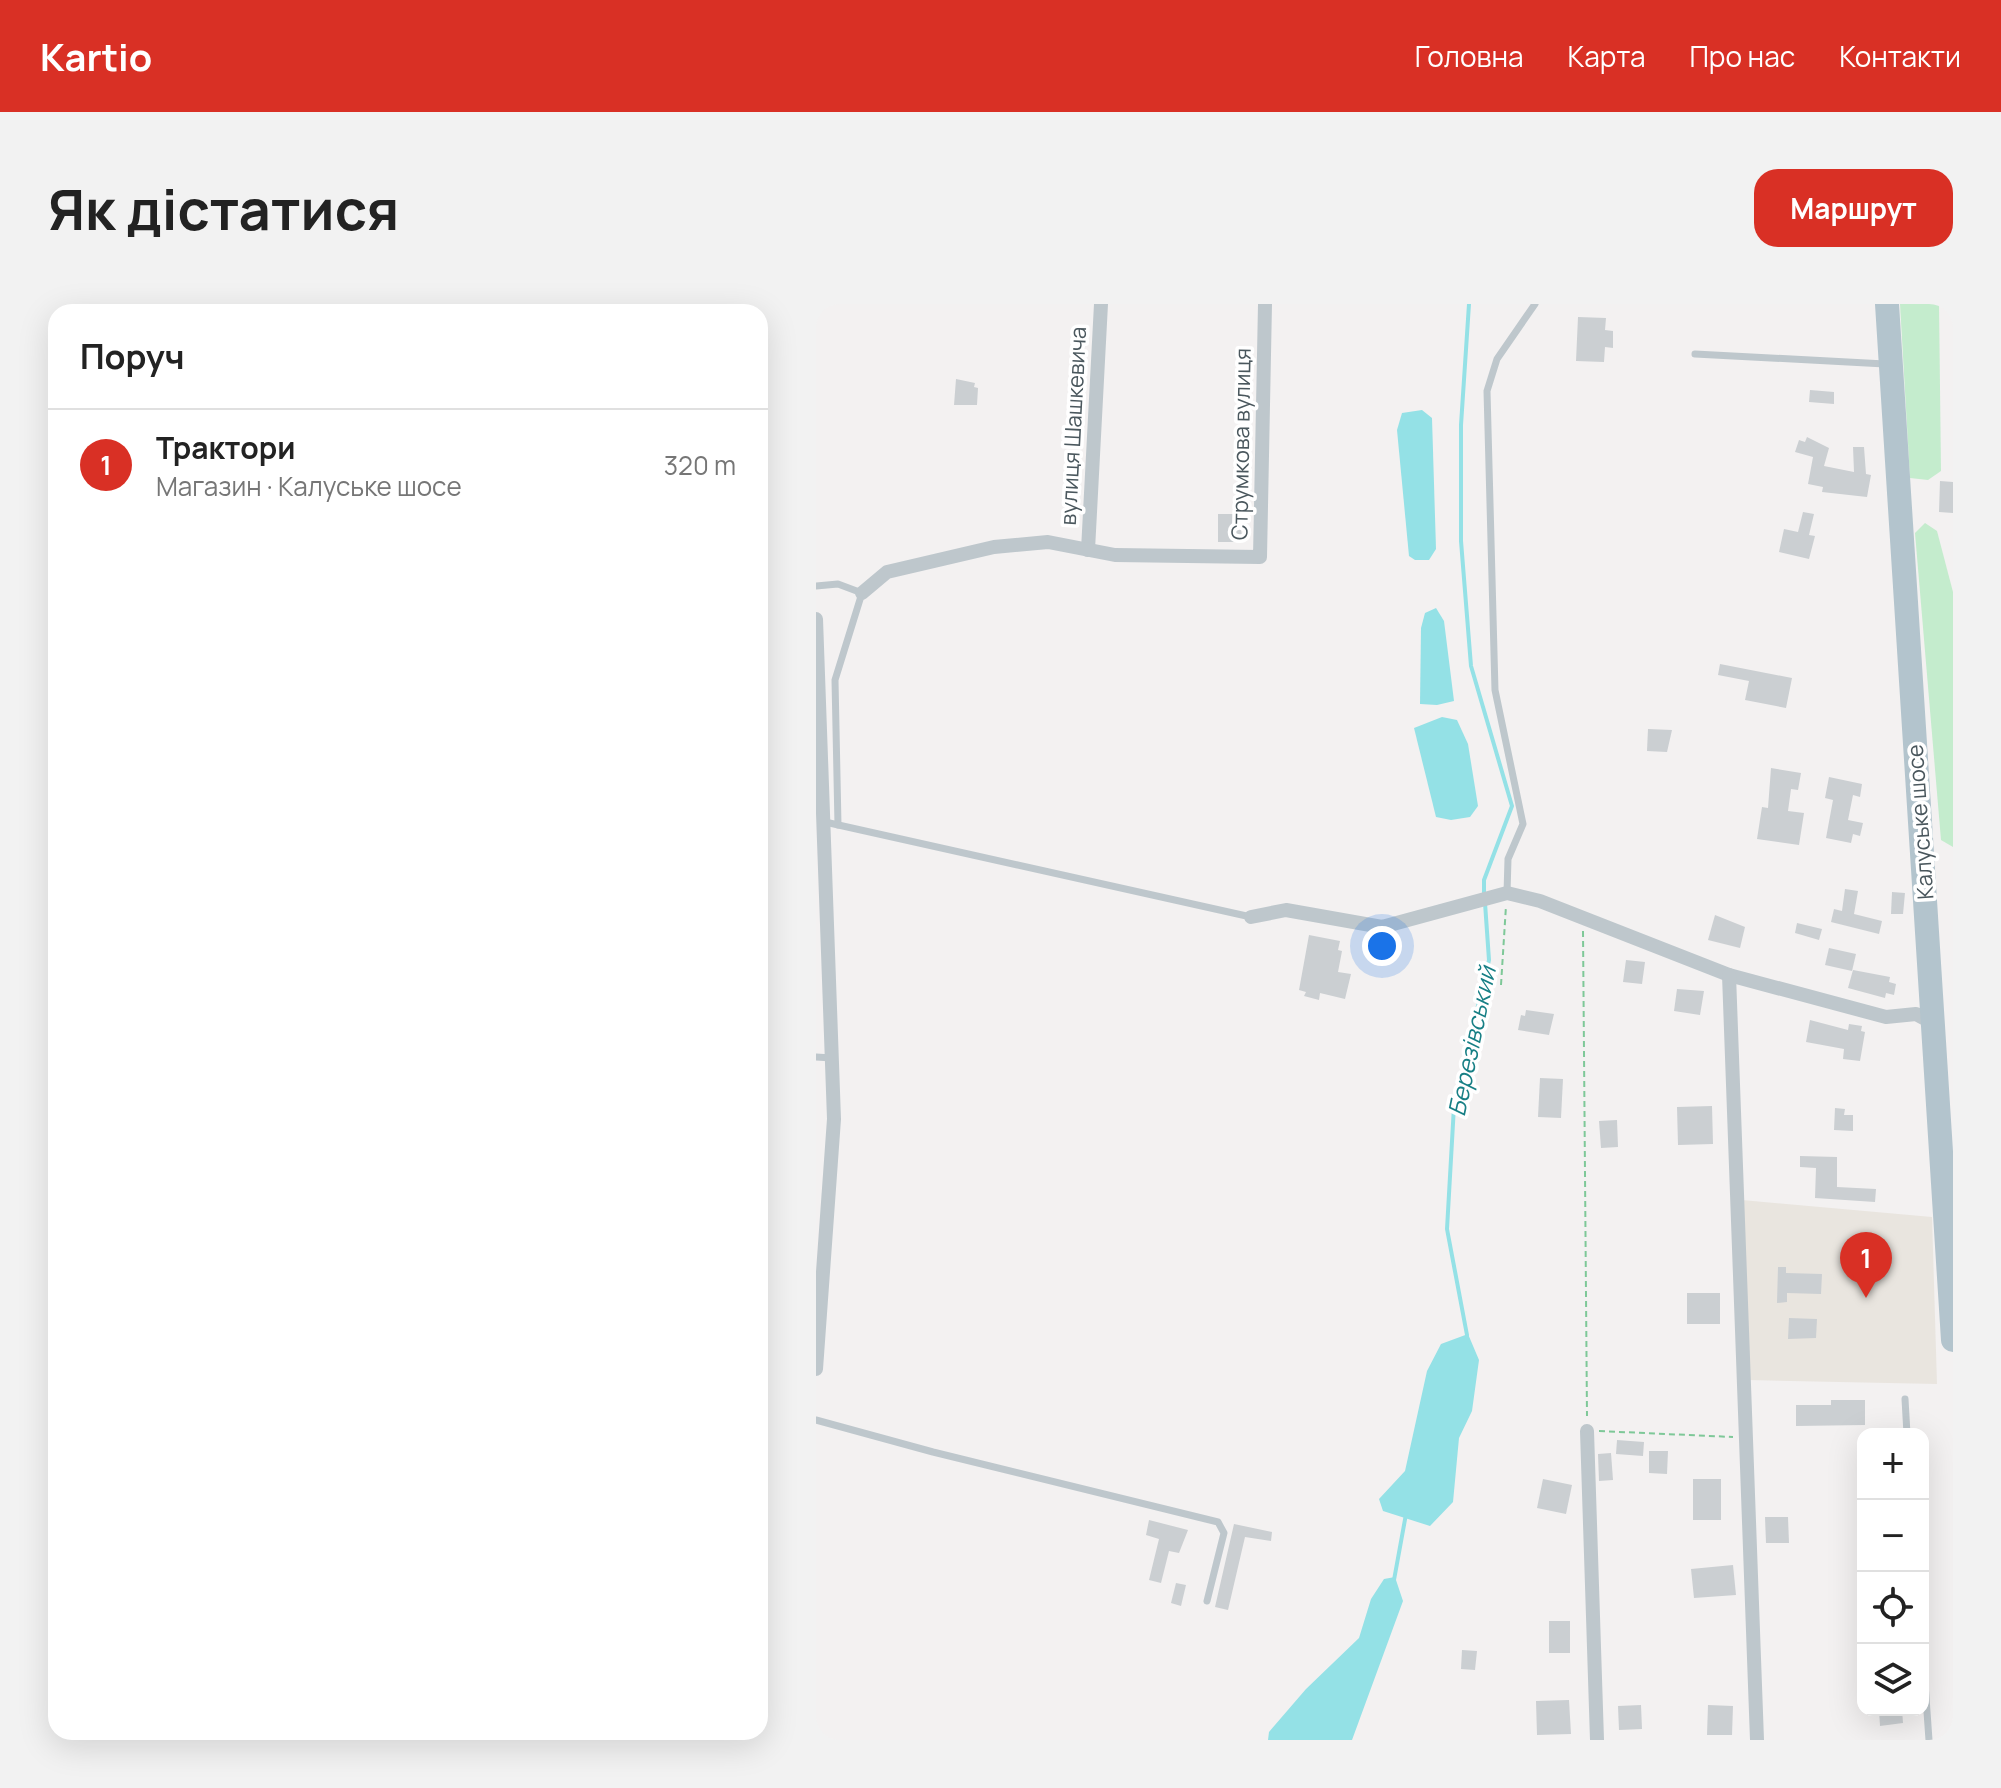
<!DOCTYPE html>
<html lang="uk">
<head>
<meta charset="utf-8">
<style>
  body { margin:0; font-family:Manrope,sans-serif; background:#f2f2f2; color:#222 }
  .controls { position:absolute; right:24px; bottom:24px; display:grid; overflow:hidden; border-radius:16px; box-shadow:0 8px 32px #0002 }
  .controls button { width:72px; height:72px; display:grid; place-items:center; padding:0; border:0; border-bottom:2px solid #e0e0e0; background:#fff; color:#222; font:40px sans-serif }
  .you { position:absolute; left:566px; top:642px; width:28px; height:28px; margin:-20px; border:6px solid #fff; border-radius:50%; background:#1a73e8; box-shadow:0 0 0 12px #1a73e833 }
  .badge { display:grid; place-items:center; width:52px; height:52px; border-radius:50%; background:#d93025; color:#fff; font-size:26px; font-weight:700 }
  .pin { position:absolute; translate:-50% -66px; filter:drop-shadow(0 2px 4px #0008) }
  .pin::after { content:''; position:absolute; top:42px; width:28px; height:24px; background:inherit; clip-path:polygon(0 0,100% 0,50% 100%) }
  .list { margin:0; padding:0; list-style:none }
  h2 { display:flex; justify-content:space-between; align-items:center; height:104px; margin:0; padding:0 32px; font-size:34px }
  h2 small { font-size:26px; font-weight:400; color:#767676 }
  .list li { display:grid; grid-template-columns:52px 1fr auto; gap:24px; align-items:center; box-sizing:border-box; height:112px; padding:0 32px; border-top:2px solid #e0e0e0 }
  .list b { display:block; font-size:30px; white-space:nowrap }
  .list p { margin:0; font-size:26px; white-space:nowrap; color:#767676 }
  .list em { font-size:26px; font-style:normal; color:#767676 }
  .icon { flex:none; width:44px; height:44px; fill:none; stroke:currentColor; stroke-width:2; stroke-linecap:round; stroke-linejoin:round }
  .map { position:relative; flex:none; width:1137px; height:1436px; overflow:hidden; border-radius:24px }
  header { display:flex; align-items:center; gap:48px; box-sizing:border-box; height:112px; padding:0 40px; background:#d93025; color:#fff }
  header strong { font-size:38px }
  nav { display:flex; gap:44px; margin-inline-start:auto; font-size:28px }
  .intro { display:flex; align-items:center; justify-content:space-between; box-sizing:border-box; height:192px; padding:0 48px }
  h1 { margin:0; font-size:56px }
  .button { padding:20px 36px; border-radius:24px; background:#d93025; color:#fff; font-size:28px; font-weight:700 }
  main { display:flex; gap:48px; padding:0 48px }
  aside { flex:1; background:#fff; border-radius:24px; box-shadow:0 8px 32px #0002 }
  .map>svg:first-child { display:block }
</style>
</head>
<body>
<header>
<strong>Kartio</strong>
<nav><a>Головна</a><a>Карта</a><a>Про нас</a><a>Контакти</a></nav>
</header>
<div class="intro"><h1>Як дістатися</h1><a class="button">Маршрут</a></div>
<main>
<aside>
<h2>Поруч<small></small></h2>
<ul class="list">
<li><span class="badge">1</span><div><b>Трактори</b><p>Магазин · Калуське шосе</p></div><em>320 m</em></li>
</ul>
</aside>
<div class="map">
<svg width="1137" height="1436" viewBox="0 0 1137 1436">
  <rect width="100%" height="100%" fill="#f3f1f1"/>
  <!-- commercial -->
  <polygon fill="#e9e5df" points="926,896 1116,913 1121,1080 932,1076"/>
  <!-- green -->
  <g fill="#c4eccd">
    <polygon points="1084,0 1123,0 1125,167 1112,176 1094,174"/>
    <polygon points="1109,219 1121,227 1137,288 1137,543 1125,536 1099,229"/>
  </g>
  <!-- water -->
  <g fill="#94e1e6">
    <polygon points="606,106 616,114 620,245 613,256 599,256 593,252 581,126 586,109"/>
    <polygon points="620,304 628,317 638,397 621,401 604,400 605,324 609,309"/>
    <polygon points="626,413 641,416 652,440 662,502 654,513 635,516 620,513 598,424"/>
    <polygon points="652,1030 663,1056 656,1107 643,1134 637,1198 614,1222 567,1207 563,1195 589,1167 611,1067 625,1040"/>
    <polygon points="579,1273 587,1297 536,1436 452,1436 453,1428 490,1385 543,1334 555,1295 568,1275"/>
  </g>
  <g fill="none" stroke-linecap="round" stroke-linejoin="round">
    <!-- stream -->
    <g stroke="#94e1e6" stroke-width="4">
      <polyline points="653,0 645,121 645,237 655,362 696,502 668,576 668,590"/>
      <polyline points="651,1031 631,925 638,802 673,656 669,599"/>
      <polyline points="578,1276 590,1210"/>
    </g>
  </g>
  <!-- building -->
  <g fill="#cbcfd2">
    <polygon points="762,13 790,14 789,26 797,27 797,44 789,43 788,58 760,57"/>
    <polygon points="140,75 159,79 158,83 162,84 161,101 138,101"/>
    <polygon points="994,86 1018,88 1018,100 993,98"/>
    <polygon points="991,133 1013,144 1008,162 1038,168 1037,143 1048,143 1050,170 1055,171 1051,193 1006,188 1007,183 992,180 997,153 979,148 983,136 989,138"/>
    <polygon points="1124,177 1137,178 1137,209 1123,208"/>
    <polygon points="987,208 998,210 993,231 999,232 993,255 963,248 968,225 982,228"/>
    <polygon points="402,210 423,210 426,233 423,238 402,238"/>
    <polygon points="904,360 976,374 970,404 929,396 933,377 902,371"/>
    <polygon points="832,425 856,426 851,448 831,447"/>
    <polygon points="955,464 985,469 982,486 975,485 972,507 988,509 983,541 941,535 946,503 952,504"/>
    <polygon points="1013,473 1046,480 1044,493 1037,491 1032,516 1047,519 1044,532 1037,530 1035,539 1010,534 1017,496 1009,494"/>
    <polygon points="1029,585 1042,587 1038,610 1066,617 1063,630 1015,618 1018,605 1026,607"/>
    <polygon points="1076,588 1089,589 1087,610 1075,610"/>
    <polygon points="899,611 929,623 924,644 892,636"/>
    <polygon points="981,619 1006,625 1003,636 979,629"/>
    <polygon points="493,631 524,637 522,646 526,647 522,668 535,670 529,695 504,689 503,696 488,692 490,688 483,686"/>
    <polygon points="1013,644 1040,650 1036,667 1009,661"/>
    <polygon points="810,656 829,658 826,680 807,678"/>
    <polygon points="1037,666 1074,673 1073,678 1080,680 1078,691 1070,689 1069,694 1032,684"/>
    <polygon points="861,685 888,687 884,711 858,707"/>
    <polygon points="710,706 738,710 733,731 702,726 705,711 709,712"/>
    <polygon points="994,716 1032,726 1033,720 1046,722 1045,727 1049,728 1044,757 1027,755 1028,745 990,738"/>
    <polygon points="724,774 747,775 745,814 722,813"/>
    <polygon points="896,802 897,840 862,841 861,803"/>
    <polygon points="1019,804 1029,805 1028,811 1037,811 1037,827 1018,826"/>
    <polygon points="801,816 802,843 785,844 783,817"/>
    <polygon points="984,852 1021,853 1021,883 1060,885 1059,898 999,894 1000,864 984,863"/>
    <polygon points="1040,945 1069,946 1068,960 1039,959"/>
    <polygon points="962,963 970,963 970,969 1006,970 1005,990 971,989 971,998 961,999"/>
    <rect x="871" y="989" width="33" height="31"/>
    <polygon points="973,1014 1001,1015 1000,1034 972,1035"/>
    <polygon points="1015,1096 1049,1096 1049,1121 980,1122 980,1101 1015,1101"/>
    <polygon points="801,1136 828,1138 827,1152 800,1150"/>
    <polygon points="833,1147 852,1147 851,1170 833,1169"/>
    <polygon points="795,1149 797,1176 783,1177 782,1150"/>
    <polygon points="727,1175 756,1181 750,1210 721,1204"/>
    <rect x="877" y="1175" width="28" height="41"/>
    <polygon points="949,1213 972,1213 973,1239 950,1239"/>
    <polygon points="333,1216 372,1226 363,1249 353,1247 345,1279 333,1276 343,1235 330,1231"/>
    <polygon points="418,1220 456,1228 455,1237 429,1233 412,1306 399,1303"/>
    <polygon points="917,1261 920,1291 878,1294 875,1265"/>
    <polygon points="360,1279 370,1281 365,1302 355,1299"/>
    <rect x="733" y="1317" width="21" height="32"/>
    <polygon points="646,1346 661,1347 659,1366 645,1365"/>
    <polygon points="753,1396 755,1430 721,1431 720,1397"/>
    <polygon points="825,1401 826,1425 803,1426 802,1402"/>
    <polygon points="892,1401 917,1402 916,1431 891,1431"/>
    <polygon points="1063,1406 1086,1406 1087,1419 1064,1422"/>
  </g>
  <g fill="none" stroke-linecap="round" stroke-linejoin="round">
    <!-- path -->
    <g stroke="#7ec898" stroke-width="2" stroke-dasharray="6 4" stroke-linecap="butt">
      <polyline points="767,627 771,1112"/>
      <polyline points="685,681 690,602"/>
      <polyline points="783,1127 917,1133"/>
    </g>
    <!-- lane -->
    <g stroke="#bec7cc" stroke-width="7">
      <polyline points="879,50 1069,60"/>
      <polyline points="0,282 22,280 46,289 19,376 22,521"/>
      <polyline points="9,518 435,613"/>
      <polyline points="691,589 692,555 707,520 679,386 671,87 681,55 719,0"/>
      <polyline points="0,753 16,754"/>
      <polyline points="1089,1095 1091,1130"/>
      <polyline points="0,1116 117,1148 402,1218 408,1229 391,1297"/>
      <polyline points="1107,1351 1113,1436"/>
    </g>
    <!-- street -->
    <g stroke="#bec7cc" stroke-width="14">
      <polyline points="272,246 285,0"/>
      <polyline points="46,289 71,268 178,243 232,238 299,251 444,253 449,0"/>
      <polyline points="0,315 18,815 0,1065"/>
      <polyline points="435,613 470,606 566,623 691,589 724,597 913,671 1070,713 1100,710 1117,719"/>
      <polyline points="913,671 941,1436"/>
      <polyline points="771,1127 781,1436"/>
    </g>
    <!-- primary -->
    <polyline stroke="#b3c4cd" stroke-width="24" points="1071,0 1137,1036"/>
  </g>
  <g text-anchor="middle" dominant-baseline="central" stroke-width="7" stroke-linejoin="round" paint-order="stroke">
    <!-- street labels -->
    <g font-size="22" fill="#4a575d" stroke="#fff">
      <text transform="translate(257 122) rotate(-87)">вулиця Шашкевича</text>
      <text transform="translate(425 140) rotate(-89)">Струмкова вулиця</text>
      <text transform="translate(1104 518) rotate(-94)">Калуське шосе</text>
    </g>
    <!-- water labels -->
    <g font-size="24" font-style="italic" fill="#177f85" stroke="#fff">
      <text transform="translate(655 737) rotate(-78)">Березівський</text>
    </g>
  </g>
</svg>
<div class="controls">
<button>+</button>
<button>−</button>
<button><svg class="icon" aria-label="locate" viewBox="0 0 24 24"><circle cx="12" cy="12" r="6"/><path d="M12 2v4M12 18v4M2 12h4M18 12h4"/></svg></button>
<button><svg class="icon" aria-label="layers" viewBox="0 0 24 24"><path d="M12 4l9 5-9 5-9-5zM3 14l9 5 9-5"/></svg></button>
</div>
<div class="you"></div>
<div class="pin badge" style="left:1050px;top:994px">1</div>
</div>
</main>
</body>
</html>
